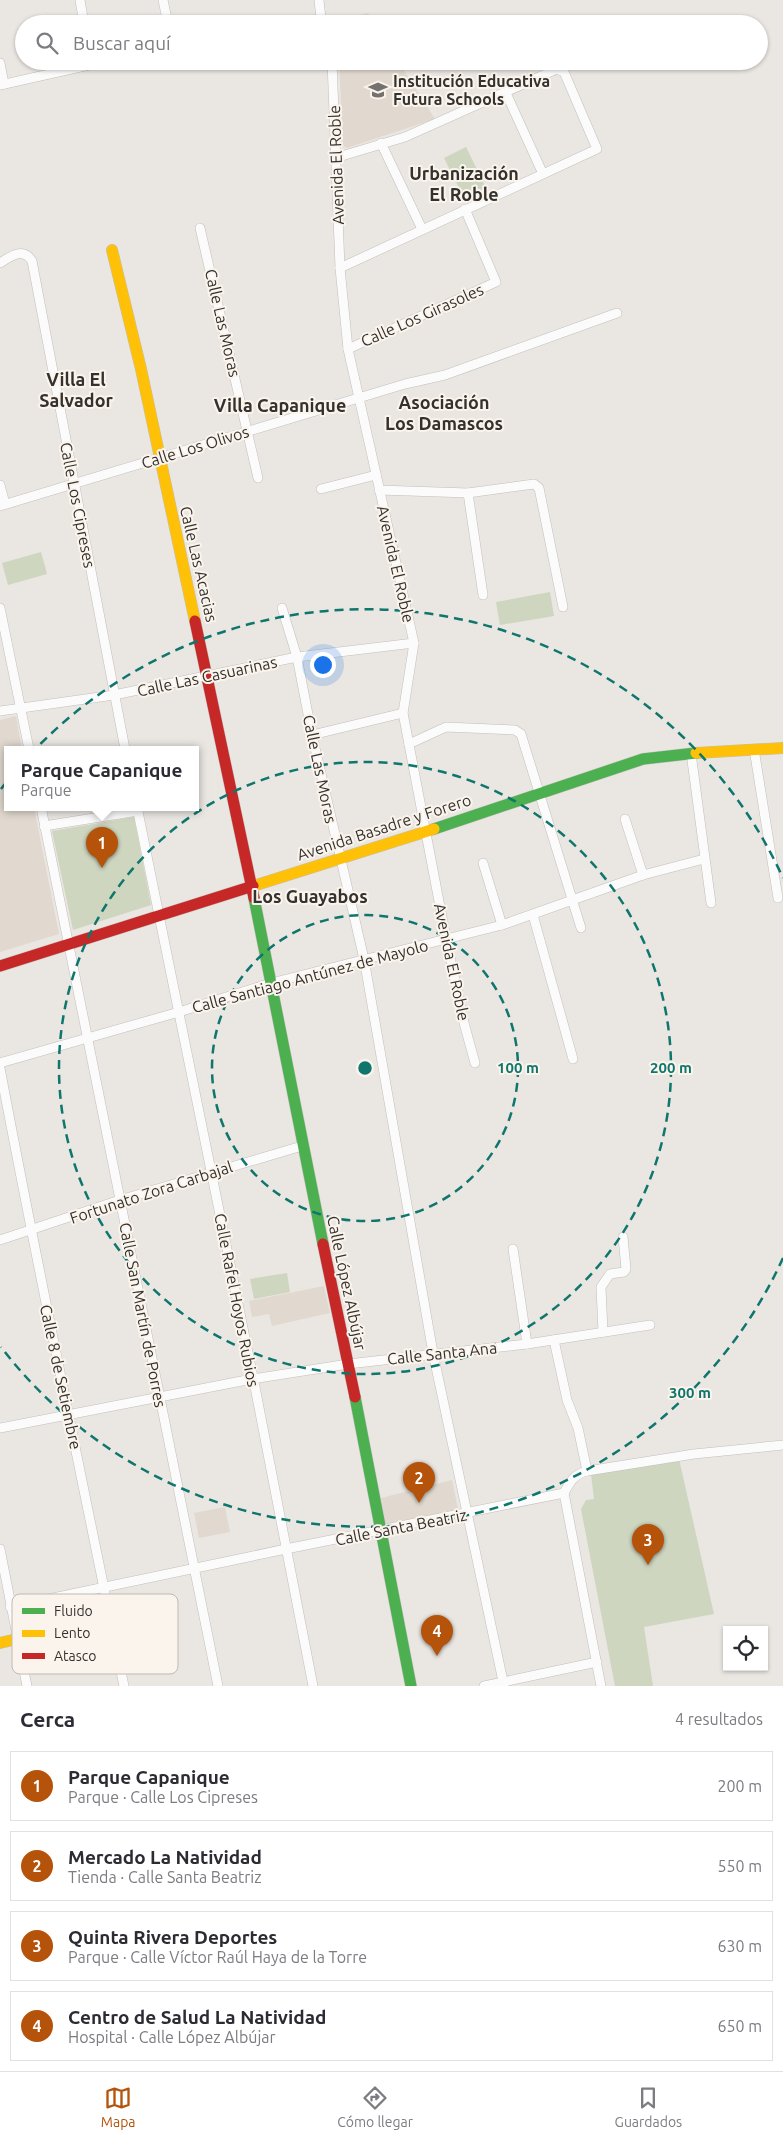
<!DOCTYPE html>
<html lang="es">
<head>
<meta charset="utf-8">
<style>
  body { margin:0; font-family:Ubuntu,sans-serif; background:#f2f2f3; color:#2b2b33 }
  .controls { position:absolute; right:15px; bottom:15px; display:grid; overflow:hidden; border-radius:0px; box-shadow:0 1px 4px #0004 }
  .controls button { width:45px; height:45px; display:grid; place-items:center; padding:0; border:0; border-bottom:1px solid #e1e1e2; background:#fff; color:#2b2b33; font:25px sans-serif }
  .you { position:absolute; left:322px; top:664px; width:18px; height:18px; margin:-12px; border:4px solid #fff; border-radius:50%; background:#1a73e8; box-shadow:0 0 0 8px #1a73e833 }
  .badge { display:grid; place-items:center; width:32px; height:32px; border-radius:50%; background:#b45309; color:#fff; font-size:16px; font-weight:700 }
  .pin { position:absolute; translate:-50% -41px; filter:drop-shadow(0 1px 2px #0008) }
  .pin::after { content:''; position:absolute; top:26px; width:18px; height:15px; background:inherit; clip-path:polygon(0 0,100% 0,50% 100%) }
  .popup { position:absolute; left:4px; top:746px; width:195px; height:65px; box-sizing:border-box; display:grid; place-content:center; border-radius:0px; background:#fff; filter:drop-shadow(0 1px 4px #0005); font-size:16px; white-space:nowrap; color:#7c7c81 }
  .popup b { font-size:19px; color:#2b2b33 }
  .popup::after { content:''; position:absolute; left:50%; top:100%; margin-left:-10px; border:10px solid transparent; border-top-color:#fff }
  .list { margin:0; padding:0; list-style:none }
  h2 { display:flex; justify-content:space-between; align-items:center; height:65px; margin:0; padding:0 20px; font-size:21px }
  h2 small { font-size:16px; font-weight:400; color:#7c7c81 }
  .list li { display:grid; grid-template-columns:32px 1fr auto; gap:15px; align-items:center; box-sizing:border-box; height:70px; margin:0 10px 10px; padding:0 10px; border:1px solid #e1e1e2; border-radius:0px }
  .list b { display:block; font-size:19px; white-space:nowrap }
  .list p { margin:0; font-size:16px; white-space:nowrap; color:#7c7c81 }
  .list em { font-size:16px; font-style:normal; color:#7c7c81 }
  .icon { flex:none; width:28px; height:28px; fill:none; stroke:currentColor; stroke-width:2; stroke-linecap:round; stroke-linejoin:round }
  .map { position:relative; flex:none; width:783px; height:1686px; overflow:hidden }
  .search { position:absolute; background:#fff; box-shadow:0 1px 4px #0004; left:15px; right:15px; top:15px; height:55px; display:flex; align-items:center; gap:12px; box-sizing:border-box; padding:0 18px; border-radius:28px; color:#7c7c81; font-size:19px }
  .sheet { height:385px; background:#fff }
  nav { display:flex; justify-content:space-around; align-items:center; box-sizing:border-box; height:70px; border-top:1px solid #e1e1e2; background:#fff; font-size:14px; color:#7c7c81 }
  nav a { display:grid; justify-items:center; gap:2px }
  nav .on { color:#b45309 }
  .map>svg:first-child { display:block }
</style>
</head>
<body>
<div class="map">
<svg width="783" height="1686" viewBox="0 0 783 1686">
  <rect width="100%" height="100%" fill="#eae6e2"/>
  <!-- built -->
  <g fill="#e1d9cf">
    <polygon points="368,13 374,24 337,24 337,21"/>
    <polygon points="339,61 398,61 435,119 347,148 343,146"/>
    <polygon points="16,716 22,749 8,749 8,807 34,807 59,934 0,952 0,720"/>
    <polygon points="324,1286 330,1313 272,1326 269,1314 252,1317 249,1301"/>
    <polygon points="452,1480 458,1509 456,1512 388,1525 385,1522 381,1498"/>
    <polygon points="225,1507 230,1532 199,1538 194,1513"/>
  </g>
  <!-- green -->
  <g fill="#ced6c0">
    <polygon points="466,147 486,188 464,198 444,158"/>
    <polygon points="41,552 47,574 8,585 2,563"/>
    <polygon points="550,592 554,616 500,625 496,602"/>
    <polygon points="134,817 151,905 73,930 52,831"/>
    <polygon points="287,1273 290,1292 254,1299 250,1279"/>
    <polygon points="679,1459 714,1614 644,1627 653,1686 615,1686 581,1509 586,1500 594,1499 591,1474"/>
  </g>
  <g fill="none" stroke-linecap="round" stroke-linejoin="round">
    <!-- street casing -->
    <g stroke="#c2bfbc" stroke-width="10">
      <g id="street">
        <polyline points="80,0 84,24"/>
        <polyline points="163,0 168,24"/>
        <polyline points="319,0 321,19"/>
        <polyline points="288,24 321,19"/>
        <polyline points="332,61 340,268 348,349 414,643 403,713 446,938 464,1023 475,1063"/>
        <polyline points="0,63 4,84"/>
        <polyline points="0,85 107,61"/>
        <polyline points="506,93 543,174"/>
        <polyline points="381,143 422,229"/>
        <polyline points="335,158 405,137 557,69 564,72 597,149 340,268"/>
        <polyline points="200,228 258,478"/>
        <path d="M0,263c11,-7 23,-16 32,-2l93,488"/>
        <polyline points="348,349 496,282 465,209"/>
        <polyline points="0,485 5,504"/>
        <polyline points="321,489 376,475"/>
        <polyline points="379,490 468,493 534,484 539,488 563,607"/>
        <polyline points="468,493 483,595"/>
        <polyline points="0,506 405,384 445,375 617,313"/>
        <polyline points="0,608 29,749"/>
        <polyline points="282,608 297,657 312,735 364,959 433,1353 504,1686"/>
        <polyline points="0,711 114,695 297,657 414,643"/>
        <polyline points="312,735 403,713"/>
        <polyline points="409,744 446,727 515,730 521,734 581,928"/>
        <polyline points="754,749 778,898"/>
        <polyline points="691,753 711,903"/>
        <polyline points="41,807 218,1686"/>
        <polyline points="137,807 255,1387 313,1686"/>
        <polyline points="625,819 643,875"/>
        <polyline points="44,826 138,811"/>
        <polyline points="483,863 502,925"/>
        <polyline points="533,915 573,1059"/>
        <polyline points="0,1063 179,1012 271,983 502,925 643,875 704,859"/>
        <path d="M0,1068c39,207 82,412 124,618"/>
        <polyline points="0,1240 120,1200 302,1146"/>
        <polyline points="513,1249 527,1344"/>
        <polyline points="603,1332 601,1287 610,1274 624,1272 626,1269 623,1237"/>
        <polyline points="554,1340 567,1400 578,1428 587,1471"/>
        <polyline points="0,1428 252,1379 348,1364 527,1344 650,1325"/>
        <polyline points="564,1493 601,1686"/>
        <polyline points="0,1549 27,1686"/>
        <path d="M10,1607l276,-58 278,-56c6,-11 10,-19 23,-22l107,-17 89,-9"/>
        <polyline points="484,1686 597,1662"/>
      </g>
    </g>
    <!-- fast casing -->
    <g stroke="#c2bfbc" stroke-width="12">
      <g id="fast">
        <polyline points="434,829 643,759 696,753"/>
        <polyline points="254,898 323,1244"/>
        <polyline points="355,1397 411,1686"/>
      </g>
    </g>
    <!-- slow casing -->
    <g stroke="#c2bfbc" stroke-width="12">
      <g id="slow">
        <polyline points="112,250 141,369 195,621"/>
        <polyline points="696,753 783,748"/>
        <polyline points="253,886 434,829"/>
        <polyline points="0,1643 17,1639"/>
      </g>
    </g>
    <!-- jam casing -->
    <g stroke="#c2bfbc" stroke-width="12">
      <g id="jam">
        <polyline points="195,621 254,898"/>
        <polyline points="0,966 253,886"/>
        <polyline points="323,1244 355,1397"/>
      </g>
    </g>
    <!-- street -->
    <use href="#street" stroke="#fcfbfb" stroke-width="9"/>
    <!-- fast -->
    <use href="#fast" stroke="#4caf50" stroke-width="11"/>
    <!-- slow -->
    <use href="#slow" stroke="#ffc107" stroke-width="11"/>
    <!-- jam -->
    <use href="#jam" stroke="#c62828" stroke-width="11"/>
  </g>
  <!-- distance rings -->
  <g fill="none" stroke="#0f766e" stroke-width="2.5" stroke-dasharray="9 6">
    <circle cx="365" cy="1068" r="153"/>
    <circle cx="365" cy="1068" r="306"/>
    <path d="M783 1258A459 459 0 0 1 1 1347M1 789A459 459 0 0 1 783 878"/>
  </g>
  <!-- icons -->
  <defs>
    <g id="school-bare" transform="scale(1.5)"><path d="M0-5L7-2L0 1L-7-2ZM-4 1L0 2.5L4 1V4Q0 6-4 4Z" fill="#74716e" stroke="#fbf4ec" stroke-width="2.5" paint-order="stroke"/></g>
  </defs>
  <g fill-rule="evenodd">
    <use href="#school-bare" x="378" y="90"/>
  </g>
  <g text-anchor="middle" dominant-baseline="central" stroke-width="4" stroke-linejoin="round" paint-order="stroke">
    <!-- poi labels -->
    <g font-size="16" font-weight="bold" fill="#34322f" stroke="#fbf4ec" text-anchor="start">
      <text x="393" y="81">Institución Educativa<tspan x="393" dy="18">Futura Schools</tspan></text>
    </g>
    <!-- street labels -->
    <g font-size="16" fill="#34322f" stroke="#fbf4ec">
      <text transform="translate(336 165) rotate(-92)">Avenida El Roble</text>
      <text transform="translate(422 315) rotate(-24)">Calle Los Girasoles</text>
      <text transform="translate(223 323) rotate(77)">Calle Las Moras</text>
      <text transform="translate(195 447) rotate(-17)">Calle Los Olivos</text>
      <text transform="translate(78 505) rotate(79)">Calle Los Cipreses</text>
      <text transform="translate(199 564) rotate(77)">Calle Las Acacias</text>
      <text transform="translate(396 564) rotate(77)">Avenida El Roble</text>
      <text transform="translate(207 676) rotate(-12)">Calle Las Casuarinas</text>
      <text transform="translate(320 769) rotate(78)">Calle Las Moras</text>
      <text transform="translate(384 827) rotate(-18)">Avenida Basadre y Forero</text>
      <text transform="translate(452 962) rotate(78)">Avenida El Roble</text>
      <text transform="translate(310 976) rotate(-15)">Calle Santiago Antúnez de Mayolo</text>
      <text transform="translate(151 1192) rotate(-18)">Fortunato Zora Carbajal</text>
      <text transform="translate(347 1283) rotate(78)">Calle López Albújar</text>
      <text transform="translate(237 1300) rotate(79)">Calle Rafel Hoyos Rubios</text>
      <text transform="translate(143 1315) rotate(79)">Calle San Martín de Porres</text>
      <text transform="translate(442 1353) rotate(-6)">Calle Santa Ana</text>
      <text transform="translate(61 1377) rotate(78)">Calle 8 de Setiembre</text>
      <text transform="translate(401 1527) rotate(-11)">Calle Santa Beatriz</text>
    </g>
    <!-- neighbourhood labels -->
    <g font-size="18" font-weight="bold" fill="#34322f" stroke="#fbf4ec">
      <text x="464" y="173">Urbanización<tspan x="464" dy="21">El Roble</tspan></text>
      <text x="76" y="379">Villa El<tspan x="76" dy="21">Salvador</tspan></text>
      <text x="444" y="402">Asociación<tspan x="444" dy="21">Los Damascos</tspan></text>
      <text x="280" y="405">Villa Capanique</text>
      <text x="310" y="896">Los Guayabos</text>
    </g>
  </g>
  <!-- legend -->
  <rect x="12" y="1594" width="166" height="80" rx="8" fill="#fbf4ec" stroke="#bfbab3" stroke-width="1"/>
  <rect x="22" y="1608" width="23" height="6" fill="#4caf50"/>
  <rect x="22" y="1630" width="23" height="7" fill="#ffc107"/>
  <rect x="22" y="1653" width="23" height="6" fill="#c62828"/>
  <g font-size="14" fill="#34322f">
    <text x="54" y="1616">Fluido</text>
    <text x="54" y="1638">Lento</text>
    <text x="54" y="1661">Atasco</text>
  </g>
  <circle cx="365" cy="1068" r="8" fill="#0f766e" stroke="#fbf4ec" stroke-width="2.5"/>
  <g font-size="15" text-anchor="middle" font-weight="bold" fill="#0f766e" stroke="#fbf4ec" stroke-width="4" stroke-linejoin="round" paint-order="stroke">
    <text x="518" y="1073">100 m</text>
    <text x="671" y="1073">200 m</text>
    <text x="690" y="1398">300 m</text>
  </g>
</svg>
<div class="controls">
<button><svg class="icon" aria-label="locate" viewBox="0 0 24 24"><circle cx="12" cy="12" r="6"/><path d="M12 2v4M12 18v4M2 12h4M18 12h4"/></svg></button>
</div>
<div class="you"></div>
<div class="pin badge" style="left:102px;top:868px">1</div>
<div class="popup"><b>Parque Capanique</b>Parque</div>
<div class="pin badge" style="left:419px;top:1503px">2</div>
<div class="pin badge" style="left:648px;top:1565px">3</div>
<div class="pin badge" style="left:437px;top:1656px">4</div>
<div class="search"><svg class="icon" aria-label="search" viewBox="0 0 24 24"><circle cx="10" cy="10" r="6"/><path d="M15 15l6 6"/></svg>Buscar aquí</div>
</div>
<section class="sheet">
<h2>Cerca<small>4 resultados</small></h2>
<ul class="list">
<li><span class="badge">1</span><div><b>Parque Capanique</b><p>Parque · Calle Los Cipreses</p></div><em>200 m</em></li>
<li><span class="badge">2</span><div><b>Mercado La Natividad</b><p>Tienda · Calle Santa Beatriz</p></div><em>550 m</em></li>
<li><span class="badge">3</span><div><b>Quinta Rivera Deportes</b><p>Parque · Calle Víctor Raúl Haya de la Torre</p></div><em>630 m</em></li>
<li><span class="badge">4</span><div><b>Centro de Salud La Natividad</b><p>Hospital · Calle López Albújar</p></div><em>650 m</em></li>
</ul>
</section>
<nav>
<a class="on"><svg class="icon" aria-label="map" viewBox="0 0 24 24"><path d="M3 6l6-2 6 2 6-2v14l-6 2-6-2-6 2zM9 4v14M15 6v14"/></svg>Mapa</a>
<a><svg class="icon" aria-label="directions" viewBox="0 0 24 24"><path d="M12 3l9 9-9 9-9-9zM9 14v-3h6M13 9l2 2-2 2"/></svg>Cómo llegar</a>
<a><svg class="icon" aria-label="saved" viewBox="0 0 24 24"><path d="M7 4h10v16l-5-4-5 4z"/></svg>Guardados</a>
</nav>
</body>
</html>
